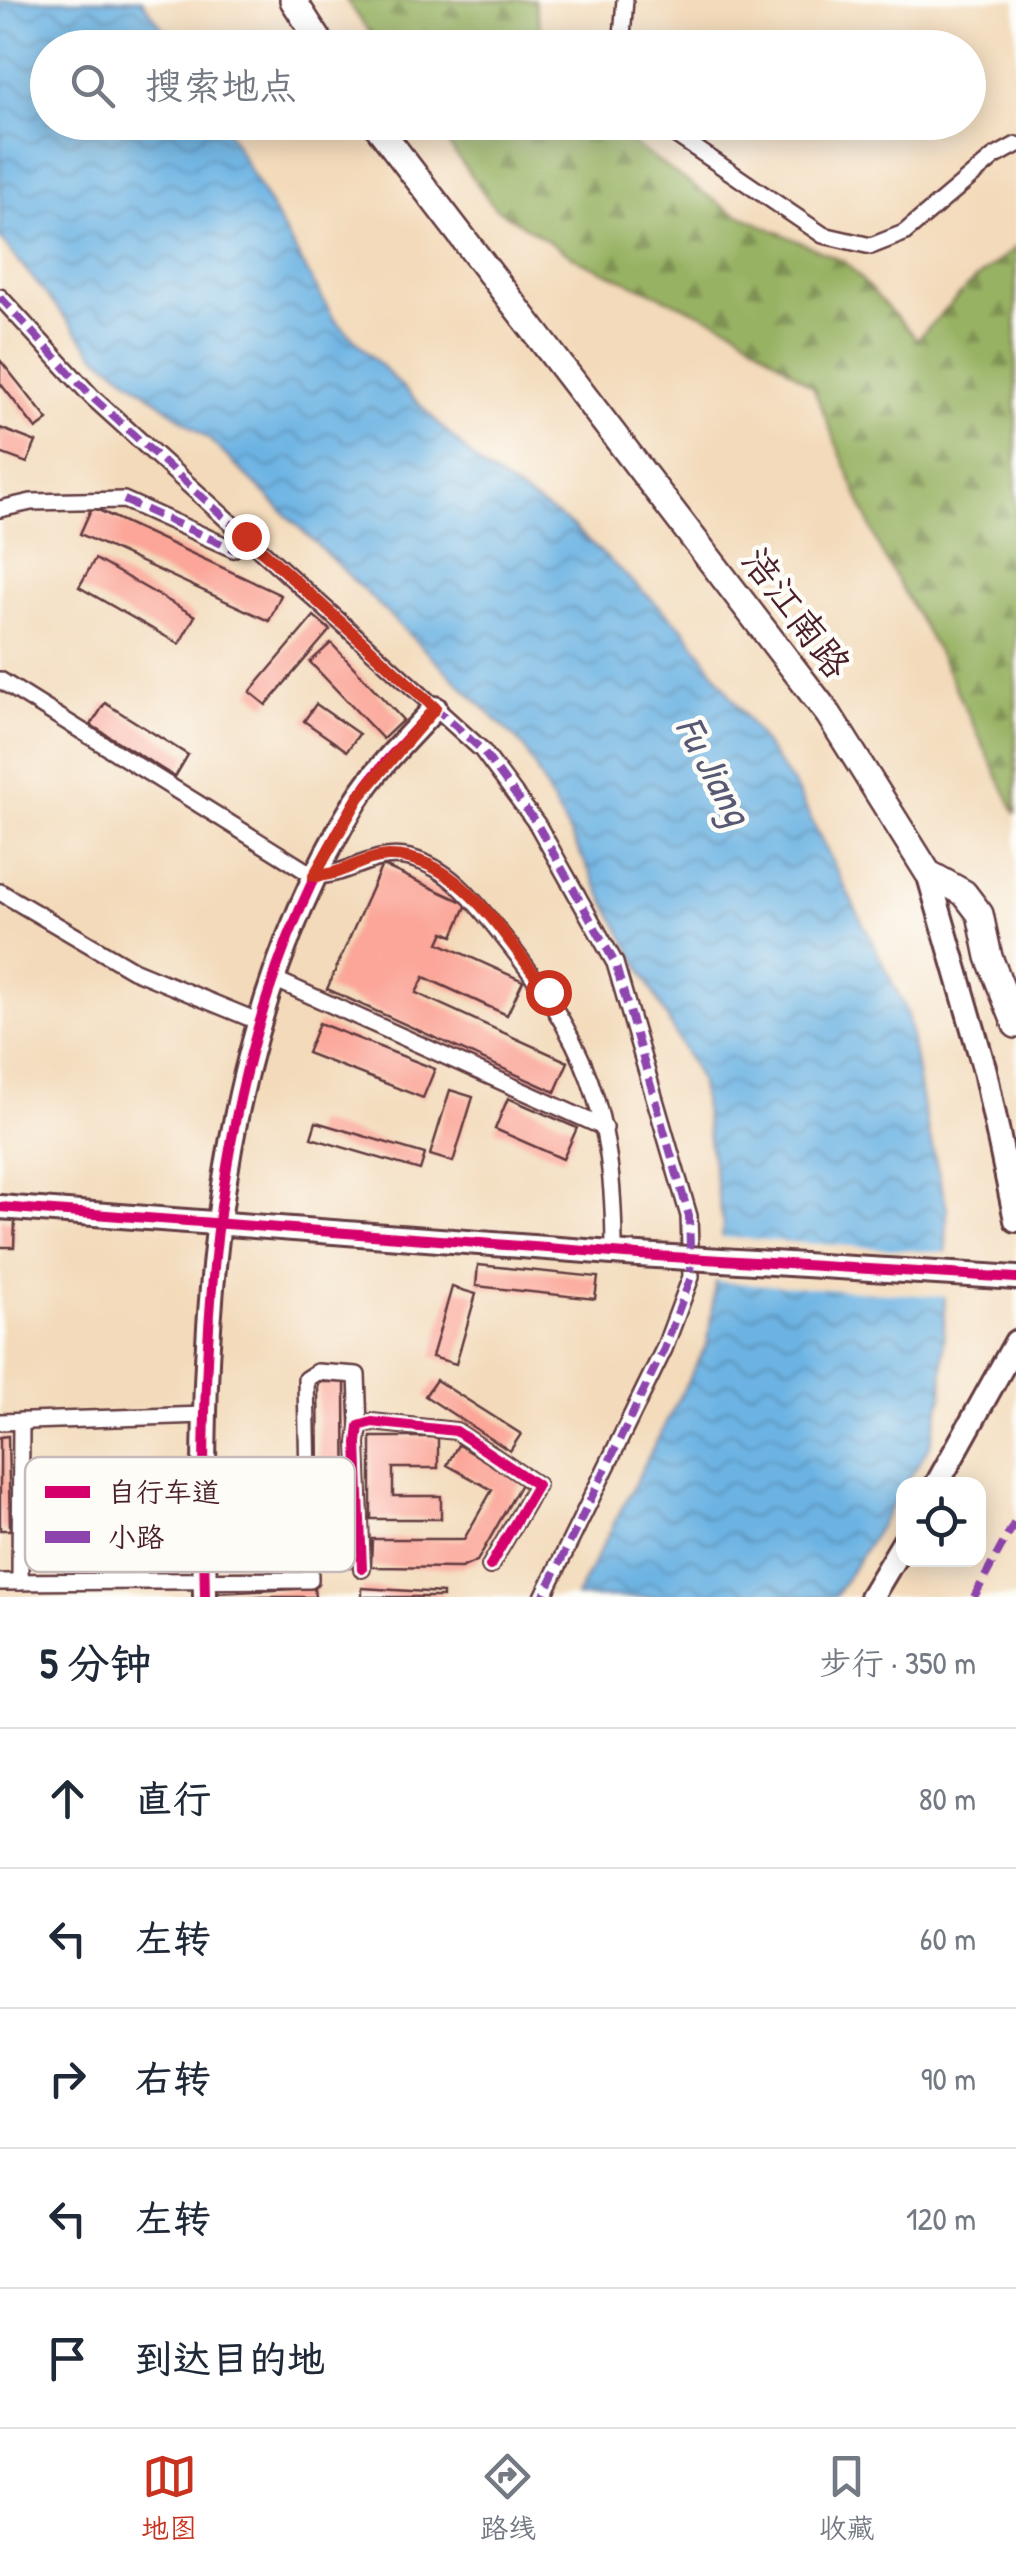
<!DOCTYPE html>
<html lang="zh">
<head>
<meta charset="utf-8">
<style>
  body { margin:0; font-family:"Patrick Hand","LXGW WenKai TC",sans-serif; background:#f2f2f3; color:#1f2937 }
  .controls { position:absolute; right:30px; bottom:30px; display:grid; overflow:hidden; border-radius:20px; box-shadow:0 5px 25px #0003 }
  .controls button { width:90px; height:90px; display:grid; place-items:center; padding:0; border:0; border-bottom:2px solid #e0e1e3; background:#fff; color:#1f2937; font:50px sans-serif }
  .stop { position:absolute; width:30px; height:30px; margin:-22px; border:8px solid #c8321e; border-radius:50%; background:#fff }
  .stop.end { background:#c8321e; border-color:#fff; box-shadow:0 2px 10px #0008 }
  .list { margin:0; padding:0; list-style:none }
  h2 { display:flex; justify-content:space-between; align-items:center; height:130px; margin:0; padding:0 40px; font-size:42px }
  h2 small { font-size:32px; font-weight:400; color:#747a83 }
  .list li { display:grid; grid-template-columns:65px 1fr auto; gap:30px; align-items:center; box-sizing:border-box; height:140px; padding:0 40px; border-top:2px solid #e0e1e3 }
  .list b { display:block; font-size:38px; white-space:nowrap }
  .list em { font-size:32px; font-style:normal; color:#747a83 }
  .icon { flex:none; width:55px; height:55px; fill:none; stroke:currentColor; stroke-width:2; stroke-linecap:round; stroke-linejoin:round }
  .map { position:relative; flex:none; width:1016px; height:1597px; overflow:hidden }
  .search { position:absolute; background:#fff; box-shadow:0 5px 25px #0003; left:30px; right:30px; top:30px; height:110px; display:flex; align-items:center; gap:25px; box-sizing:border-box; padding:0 35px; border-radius:55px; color:#747a83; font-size:38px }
  .sheet { height:830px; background:#fff }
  nav { display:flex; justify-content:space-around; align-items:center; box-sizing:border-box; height:140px; border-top:2px solid #e0e1e3; background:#fff; font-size:28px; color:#747a83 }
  nav a { display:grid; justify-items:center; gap:5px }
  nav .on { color:#c8321e }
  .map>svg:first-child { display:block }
</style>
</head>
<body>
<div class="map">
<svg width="1016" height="1597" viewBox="0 0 1016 1597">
  <defs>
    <pattern id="forest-firs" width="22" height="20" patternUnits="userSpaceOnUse" patternTransform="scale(2.5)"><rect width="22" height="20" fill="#98b263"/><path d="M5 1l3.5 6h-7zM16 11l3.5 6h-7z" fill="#7e9052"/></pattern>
    <pattern id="water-waves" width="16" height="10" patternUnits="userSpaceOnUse" patternTransform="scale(2.5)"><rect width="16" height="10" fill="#6cb3e3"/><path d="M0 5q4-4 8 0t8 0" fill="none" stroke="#5b91b8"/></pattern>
  </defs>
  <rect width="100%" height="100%" fill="#fdfcf7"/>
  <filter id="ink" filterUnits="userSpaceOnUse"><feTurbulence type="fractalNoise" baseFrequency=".01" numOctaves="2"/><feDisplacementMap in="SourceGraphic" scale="20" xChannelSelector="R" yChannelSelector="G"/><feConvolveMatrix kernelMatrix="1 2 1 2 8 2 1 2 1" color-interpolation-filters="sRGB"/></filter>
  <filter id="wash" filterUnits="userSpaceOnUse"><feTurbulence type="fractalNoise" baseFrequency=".0048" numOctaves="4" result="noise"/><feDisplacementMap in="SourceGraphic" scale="40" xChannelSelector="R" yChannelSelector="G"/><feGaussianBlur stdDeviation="2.25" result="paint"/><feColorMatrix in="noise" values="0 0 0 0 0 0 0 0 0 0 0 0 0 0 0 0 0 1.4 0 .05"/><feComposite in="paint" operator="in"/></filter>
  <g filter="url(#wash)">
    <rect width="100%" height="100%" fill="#f3daba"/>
    <!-- forest -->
    <g fill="url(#forest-firs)" stroke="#716847" stroke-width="2.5">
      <polygon points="346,0 534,0 545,47 380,47"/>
      <polygon points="433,123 602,123 730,211 845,262 917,339 971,283 1016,247 1016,814 941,658 881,552 813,387 734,328 580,261 494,207"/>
    </g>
    <!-- water -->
    <polygon fill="url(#water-waves)" stroke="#5b6987" stroke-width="2.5" points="0,0 142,0 176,47 48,48 48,122 223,123 334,319 483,468 570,524 685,630 796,789 907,1012 923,1109 947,1209 942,1397 930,1445 835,1597 576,1597 708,1342 723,1225 699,1079 524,747 211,441 94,353 0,238"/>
    <!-- pier -->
    <polygon fill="#f3daba" points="716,1237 951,1253 950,1297 710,1281"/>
    <g id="blocks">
      <!-- building -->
      <g fill="#fba698">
        <polygon points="0,360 48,420 36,429 0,383"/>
        <polygon points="0,428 36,442 27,463 0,453"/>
        <polygon points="92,507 281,595 269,621 80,534"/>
        <polygon points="95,559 195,616 179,644 79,587"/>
        <polygon points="314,616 330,630 266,705 250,692"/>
        <polygon points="331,643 403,720 383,739 310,662"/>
        <polygon points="105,703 188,755 175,777 91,725"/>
        <polygon points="316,704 359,734 347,751 304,721"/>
        <polygon points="382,865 467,904 453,936 444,932 439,943 523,981 507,1015 424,977 416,993 568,1062 555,1092 327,989"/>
        <polygon points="319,1023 435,1069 423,1098 307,1053"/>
        <polygon points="450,1090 473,1097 453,1162 430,1155"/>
        <polygon points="508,1098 577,1128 563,1159 495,1129"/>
        <polygon points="316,1122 425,1154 420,1170 311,1138"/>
        <polygon points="0,1220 15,1220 14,1247 0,1247"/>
        <polygon points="478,1265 598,1277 595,1299 476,1286"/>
        <polygon points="452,1287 476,1294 456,1364 432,1357"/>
        <polygon points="436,1380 521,1434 510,1451 425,1396"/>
        <polygon points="318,1382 345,1382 346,1548 352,1548 353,1567 320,1567"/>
        <polygon points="8,1436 10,1530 0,1530 0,1437"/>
        <polygon points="371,1437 438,1437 438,1468 393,1468 393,1496 441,1496 441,1519 371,1519"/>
        <polygon points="458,1445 522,1482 477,1561 461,1568 371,1567 372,1539 464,1539 492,1490 447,1465"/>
        <polygon points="314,1588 315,1597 217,1597 217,1593"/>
        <polygon points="362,1588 443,1593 443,1597 362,1597"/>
      </g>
    </g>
  </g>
  <g filter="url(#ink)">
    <use href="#blocks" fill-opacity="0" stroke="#633b40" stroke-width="2.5"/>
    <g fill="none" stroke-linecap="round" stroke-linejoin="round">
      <!-- street casing -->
      <g stroke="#633b40" stroke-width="20">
        <g id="street">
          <polyline points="621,48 625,0"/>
          <polyline points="657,122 823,235 871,246 904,233 994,157 1016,145"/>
          <polyline points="0,297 92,397 245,536"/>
          <polyline points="0,509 31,502 124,500 233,549 245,536 482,750 537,824 615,963 689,1216 691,1277 664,1349 543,1597"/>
          <path d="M0,680l314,196c35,0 60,-27 96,-18 39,10 63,41 87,71 90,112 117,180 117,324"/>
          <polyline points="0,892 133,970 257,1021"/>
          <polyline points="274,979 605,1128"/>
          <polyline points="0,1422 204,1415"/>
          <polyline points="362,1569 357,1443 359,1426 372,1422 456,1431 537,1485 490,1566"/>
          <polyline points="0,1582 310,1580 306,1379 317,1372 357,1375 359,1426"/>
          <polyline points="20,1582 21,1421"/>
        </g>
      </g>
      <!-- secondary casing -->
      <g stroke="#633b40" stroke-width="28">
        <g id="secondary">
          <polyline points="928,873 985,1071 1016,1220"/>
          <polyline points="0,1207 639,1255"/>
          <polyline points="986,1276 1016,1278"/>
          <polyline points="937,1484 1016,1342"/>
          <path d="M205,1597c-6,-269 6,-561 151,-796 21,-34 53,-64 79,-93"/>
          <polyline points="871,1597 904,1542"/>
        </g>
      </g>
      <!-- primary casing -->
      <g stroke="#633b40" stroke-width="30">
        <g id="primary">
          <polyline points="293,0 324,48"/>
          <polyline points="374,122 829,715 928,873 964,893 980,914 989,957 1016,1025"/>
        </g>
      </g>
      <!-- street -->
      <use href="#street" stroke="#fff" stroke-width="15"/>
      <!-- secondary -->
      <use href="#secondary" stroke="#fff" stroke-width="22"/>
      <!-- primary -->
      <use href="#primary" stroke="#fff" stroke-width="25"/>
      <!-- secondary-bridge casing -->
      <g stroke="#633b40" stroke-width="28" stroke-linecap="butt">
        <polyline id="secondary-bridge" points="639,1255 986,1276"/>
      </g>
      <!-- secondary-bridge -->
      <use href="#secondary-bridge" stroke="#fff" stroke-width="22"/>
      <!-- quiet -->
      <g stroke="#8e44ad" stroke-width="8" stroke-dasharray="15 8" stroke-linecap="butt">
        <polyline points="0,297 92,397 245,536"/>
        <polyline points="124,500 233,549 245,536 482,750 537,824 615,963 689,1216 691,1277 664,1349 543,1597"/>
        <polyline points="974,1597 1016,1520"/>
      </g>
      <!-- cycleway casing -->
      <g stroke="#fdfcf7" stroke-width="16">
        <g id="cycleway">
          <polyline points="0,1207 639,1255 1016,1278"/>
          <polyline points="362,1569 357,1443 359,1426 372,1422 456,1431 537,1485 490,1566"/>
          <path d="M205,1597c-6,-269 6,-561 151,-796 21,-34 53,-64 79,-93"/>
        </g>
      </g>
      <!-- cycleway -->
      <use href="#cycleway" stroke="#d6006c" stroke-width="10"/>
    </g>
  </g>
  <g fill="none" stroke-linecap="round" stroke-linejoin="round" filter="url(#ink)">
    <!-- route -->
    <path stroke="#c8321e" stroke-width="12" d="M246,536l189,172 -76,89 -45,79c28,0 47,-19 74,-20 73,-2 120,87 160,136"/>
  </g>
  <g text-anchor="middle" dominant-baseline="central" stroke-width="9" stroke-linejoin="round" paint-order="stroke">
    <!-- street labels -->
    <g font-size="38" fill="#4a1f2b" stroke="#fdfcf7">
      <text transform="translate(797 612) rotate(53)">涪江南路</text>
    </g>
    <!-- water labels -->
    <g font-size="40" font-style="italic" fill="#585a75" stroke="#fdfcf7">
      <text transform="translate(715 770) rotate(62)">Fu Jiang</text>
    </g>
  </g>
  <!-- legend -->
  <rect x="25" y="1457" width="330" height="115" rx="15" fill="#fdfcf7" stroke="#c7baba" stroke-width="2.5"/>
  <rect x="45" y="1486" width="45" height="12" fill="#d6006c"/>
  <rect x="45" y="1531" width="45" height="12" fill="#8e44ad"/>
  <g font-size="28" fill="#4a1f2b">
    <text x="108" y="1502">自行车道</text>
    <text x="108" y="1547">小路</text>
  </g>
</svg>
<div class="controls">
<button><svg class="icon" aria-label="locate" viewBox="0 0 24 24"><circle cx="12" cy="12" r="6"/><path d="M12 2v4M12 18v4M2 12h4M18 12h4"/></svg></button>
</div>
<div class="stop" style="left:548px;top:992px"></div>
<div class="stop end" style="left:246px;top:536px"></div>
<div class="search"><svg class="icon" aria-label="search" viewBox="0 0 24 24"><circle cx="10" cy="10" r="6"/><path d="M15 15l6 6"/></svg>搜索地点</div>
</div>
<section class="sheet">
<h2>5 分钟<small>步行 · 350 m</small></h2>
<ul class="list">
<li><svg class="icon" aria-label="ahead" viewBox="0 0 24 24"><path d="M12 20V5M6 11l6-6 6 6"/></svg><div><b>直行</b></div><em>80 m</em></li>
<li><svg class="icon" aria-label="left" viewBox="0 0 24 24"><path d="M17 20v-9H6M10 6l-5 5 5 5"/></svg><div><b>左转</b></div><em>60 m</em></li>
<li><svg class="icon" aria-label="right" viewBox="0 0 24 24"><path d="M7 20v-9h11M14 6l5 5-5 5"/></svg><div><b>右转</b></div><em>90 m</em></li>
<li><svg class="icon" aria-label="left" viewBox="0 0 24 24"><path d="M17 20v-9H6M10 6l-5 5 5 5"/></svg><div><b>左转</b></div><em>120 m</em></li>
<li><svg class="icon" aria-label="arrive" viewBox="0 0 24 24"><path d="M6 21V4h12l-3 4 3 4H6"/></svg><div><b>到达目的地</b></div></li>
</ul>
</section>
<nav>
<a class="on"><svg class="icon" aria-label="map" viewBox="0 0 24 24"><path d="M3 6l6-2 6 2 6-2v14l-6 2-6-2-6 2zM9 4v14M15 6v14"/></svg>地图</a>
<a><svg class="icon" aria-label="directions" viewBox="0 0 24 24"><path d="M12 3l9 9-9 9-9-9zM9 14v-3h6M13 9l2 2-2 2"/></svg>路线</a>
<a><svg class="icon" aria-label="saved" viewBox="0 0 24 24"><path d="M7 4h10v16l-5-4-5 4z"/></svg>收藏</a>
</nav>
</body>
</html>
